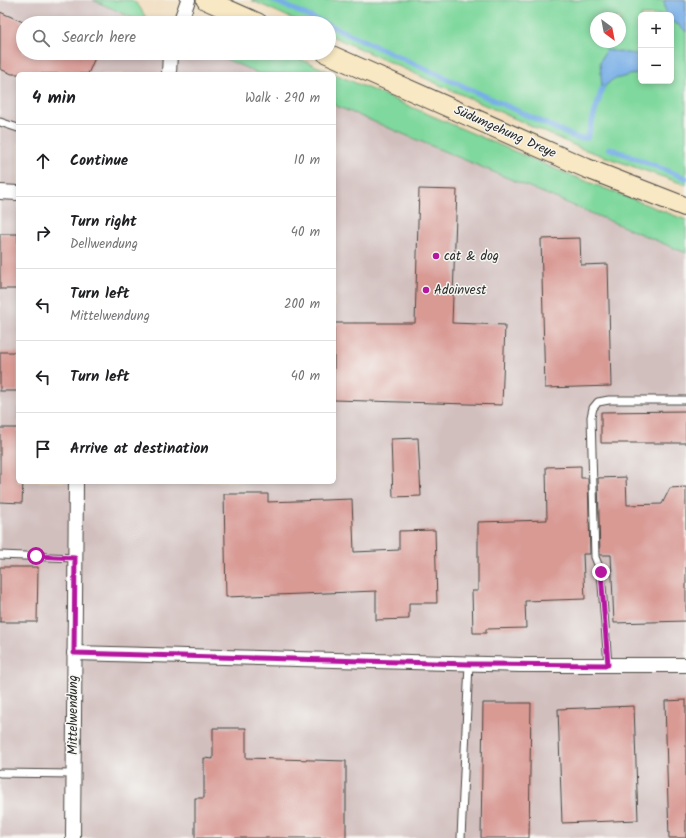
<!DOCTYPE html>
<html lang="en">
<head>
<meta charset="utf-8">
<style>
  body { margin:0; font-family:Kalam,sans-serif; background:#f6f6f6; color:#202124 }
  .controls { position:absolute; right:12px; top:12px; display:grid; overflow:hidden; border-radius:6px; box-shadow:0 2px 6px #0003 }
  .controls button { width:36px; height:36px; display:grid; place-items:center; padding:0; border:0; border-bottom:1px solid #e0e0e0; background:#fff; color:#202124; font:20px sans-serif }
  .compass { position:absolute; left:590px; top:12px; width:36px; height:36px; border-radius:50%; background:#fff; box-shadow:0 2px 6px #0003; rotate:148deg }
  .stop { position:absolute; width:12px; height:12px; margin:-9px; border:3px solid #b5179e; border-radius:50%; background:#fff }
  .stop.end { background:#b5179e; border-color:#fff; box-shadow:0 1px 4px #0008 }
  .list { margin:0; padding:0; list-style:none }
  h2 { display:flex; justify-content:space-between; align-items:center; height:52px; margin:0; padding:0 16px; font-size:17px }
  h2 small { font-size:13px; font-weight:400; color:#757577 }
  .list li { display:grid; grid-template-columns:26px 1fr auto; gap:12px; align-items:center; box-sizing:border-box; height:72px; padding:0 16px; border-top:1px solid #e0e0e0 }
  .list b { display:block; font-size:15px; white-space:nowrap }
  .list p { margin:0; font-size:13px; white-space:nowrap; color:#757577 }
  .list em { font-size:13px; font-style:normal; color:#757577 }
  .icon { flex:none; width:22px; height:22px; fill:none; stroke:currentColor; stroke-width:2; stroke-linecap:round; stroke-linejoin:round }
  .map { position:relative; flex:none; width:686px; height:838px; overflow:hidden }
  .search { position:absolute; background:#fff; box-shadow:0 2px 6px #0003; left:16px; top:16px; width:320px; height:44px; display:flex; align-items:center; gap:10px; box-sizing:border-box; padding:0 14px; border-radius:22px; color:#757577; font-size:15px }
  .panel { position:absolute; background:#fff; box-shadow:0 2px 6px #0003; left:16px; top:72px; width:320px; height:412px; border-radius:6px }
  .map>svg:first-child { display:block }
</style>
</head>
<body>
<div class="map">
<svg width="686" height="838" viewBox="0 0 686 838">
  <rect width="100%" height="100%" fill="#f6f6f2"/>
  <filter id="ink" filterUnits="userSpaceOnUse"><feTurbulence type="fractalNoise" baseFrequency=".025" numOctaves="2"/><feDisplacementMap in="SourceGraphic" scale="8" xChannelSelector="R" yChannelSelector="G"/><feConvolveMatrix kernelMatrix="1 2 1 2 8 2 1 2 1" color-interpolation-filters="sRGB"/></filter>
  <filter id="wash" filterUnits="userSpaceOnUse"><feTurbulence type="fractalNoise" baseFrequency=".012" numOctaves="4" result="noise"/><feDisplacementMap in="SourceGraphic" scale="16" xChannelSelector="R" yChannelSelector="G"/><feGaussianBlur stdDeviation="0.9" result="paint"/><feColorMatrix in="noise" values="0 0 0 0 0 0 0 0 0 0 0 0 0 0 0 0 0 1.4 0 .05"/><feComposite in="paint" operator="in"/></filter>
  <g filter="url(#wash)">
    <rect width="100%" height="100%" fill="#f1ddbe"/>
    <!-- industrial -->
    <polygon fill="#d1bfbe" points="0,0 93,0 144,23 23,23 23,53 212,53 260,74 18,74 18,482 334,482 334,104 686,252 686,838 0,838"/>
    <!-- green -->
    <g fill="#7fd89d" stroke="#558264" fill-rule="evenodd">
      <polygon points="93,0 132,0 139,6 149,23 144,23"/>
      <path d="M251,0h435v185l-106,-37 -251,-113v-12h-27zM641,15h30v66h-30zM596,18h24v24h-24z"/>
      <polygon points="212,53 286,53 560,171 686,220 686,253 334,105 334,74 260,74"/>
    </g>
    <!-- water -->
    <g fill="#78afe7" stroke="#526d89">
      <polygon points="664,0 686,0 686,32 680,26 671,21 671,15 666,15"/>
      <polygon points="606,50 641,55 641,72 612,80 602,89 600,62"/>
    </g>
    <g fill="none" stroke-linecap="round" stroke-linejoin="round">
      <!-- stream -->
      <g stroke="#78afe7" stroke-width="5.5">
        <polyline points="273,0 324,23"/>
        <polyline points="329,25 577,138 587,138 602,89"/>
        <polyline points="609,148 686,178"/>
      </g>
    </g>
    <g id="blocks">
      <!-- building -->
      <g fill="#d99a94">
        <polygon points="0,12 23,22 23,53 97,53 88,74 12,74 0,69"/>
        <polygon points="419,189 457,190 452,323 505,325 502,405 334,400 334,323 415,323"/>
        <rect x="0" y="234" width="18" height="55"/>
        <polygon points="580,238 581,265 608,264 611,386 545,388 541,239"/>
        <rect x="0" y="352" width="18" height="39"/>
        <polygon points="686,411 686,443 601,443 601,412"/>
        <polygon points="0,428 18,428 18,482 23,482 22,503 0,502"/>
        <polygon points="418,438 421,496 393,497 391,439"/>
        <polygon points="581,466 581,478 588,478 590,554 583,554 585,599 525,601 526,628 486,629 486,633 473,633 472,591 478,591 478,522 547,520 546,467"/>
        <polygon points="626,477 627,505 662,504 670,488 686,487 686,621 614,623 611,555 600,555 598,478"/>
        <polygon points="224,494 268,494 268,502 352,499 354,552 399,550 399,531 435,530 437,603 409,603 409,619 376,620 376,591 226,597"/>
        <polygon points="0,567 38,567 37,622 0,622"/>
        <polygon points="686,700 686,838 669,838 665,701"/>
        <polygon points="483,703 531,703 529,838 481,838"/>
        <polygon points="634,706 638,820 562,823 558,709"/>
        <polygon points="213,728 246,728 246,758 346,761 346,838 195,838 195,798 204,798 204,758 213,759"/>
      </g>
    </g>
  </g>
  <g filter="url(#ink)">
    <use href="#blocks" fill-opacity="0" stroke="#494641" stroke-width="1"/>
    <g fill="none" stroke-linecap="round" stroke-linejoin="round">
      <!-- service casing -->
      <g stroke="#494641" stroke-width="9">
        <g id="service">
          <polyline points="0,122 18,128"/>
          <polyline points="0,555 75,558"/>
          <polyline points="608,665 601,572 595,557 591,417 593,408 598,402 609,400 686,400"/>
          <polyline points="0,773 73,774"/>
          <polyline points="461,838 469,664"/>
        </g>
      </g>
      <!-- minor casing -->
      <g stroke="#494641" stroke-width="16">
        <g id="minor">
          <polyline points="180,23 188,0"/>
          <polyline points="169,74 170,53"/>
          <polyline points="0,192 18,193"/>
          <polyline points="74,653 520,665 686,665"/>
          <polyline points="73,838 76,482"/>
        </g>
      </g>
      <!-- secondary casing -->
      <g stroke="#494641" stroke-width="21">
        <g id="secondary">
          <polyline points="206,0 258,23"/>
          <polyline points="326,53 586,168 686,207"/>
        </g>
      </g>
      <!-- service -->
      <use href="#service" stroke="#fff" stroke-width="7"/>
      <!-- minor -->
      <use href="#minor" stroke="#fff" stroke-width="14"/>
      <!-- secondary -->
      <use href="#secondary" stroke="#f8e8c3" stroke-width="19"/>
    </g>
  </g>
  <g fill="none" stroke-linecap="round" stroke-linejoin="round" filter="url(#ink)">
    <!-- route -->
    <polyline stroke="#b5179e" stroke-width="5" points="36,556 75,558 74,653 469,664 608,665 601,572"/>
  </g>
  <!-- markers -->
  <g fill="#b5179e" stroke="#f6f6f2" stroke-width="1.5">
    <circle cx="436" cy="256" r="4"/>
    <circle cx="426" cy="290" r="4"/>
  </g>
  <g text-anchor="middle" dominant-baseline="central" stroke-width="3" stroke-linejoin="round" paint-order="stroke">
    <!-- street labels -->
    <g font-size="13" fill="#2b2b2b" stroke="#f6f6f2">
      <text transform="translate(505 132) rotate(24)">Südumgehung Dreye</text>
      <text transform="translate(73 715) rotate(-90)">Mittelwendung</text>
    </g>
    <!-- poi labels -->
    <g font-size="13" fill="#2b2b2b" stroke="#f6f6f2" text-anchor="start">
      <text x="444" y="256">cat &amp; dog</text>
      <text x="434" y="290">Adoinvest</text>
    </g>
  </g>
</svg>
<div class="controls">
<button>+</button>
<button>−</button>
</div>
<svg class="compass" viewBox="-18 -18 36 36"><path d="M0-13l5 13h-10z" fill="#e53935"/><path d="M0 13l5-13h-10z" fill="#757577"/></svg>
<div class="stop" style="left:36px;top:556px"></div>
<div class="stop end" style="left:601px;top:572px"></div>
<div class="search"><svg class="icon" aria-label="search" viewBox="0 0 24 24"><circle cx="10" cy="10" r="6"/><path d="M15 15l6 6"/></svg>Search here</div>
<section class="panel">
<h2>4 min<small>Walk · 290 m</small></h2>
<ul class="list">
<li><svg class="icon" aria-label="ahead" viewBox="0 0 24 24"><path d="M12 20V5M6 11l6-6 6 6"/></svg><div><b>Continue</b></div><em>10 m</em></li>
<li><svg class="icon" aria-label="right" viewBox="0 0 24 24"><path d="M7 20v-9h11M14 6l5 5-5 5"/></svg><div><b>Turn right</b><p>Dellwendung</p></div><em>40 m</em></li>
<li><svg class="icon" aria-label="left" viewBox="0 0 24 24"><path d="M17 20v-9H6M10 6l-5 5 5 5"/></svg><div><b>Turn left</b><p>Mittelwendung</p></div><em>200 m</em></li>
<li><svg class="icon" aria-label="left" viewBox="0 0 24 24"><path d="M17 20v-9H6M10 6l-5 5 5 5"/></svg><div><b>Turn left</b></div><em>40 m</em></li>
<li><svg class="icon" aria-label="arrive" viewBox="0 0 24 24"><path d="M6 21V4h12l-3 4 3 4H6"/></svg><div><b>Arrive at destination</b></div></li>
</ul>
</section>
</div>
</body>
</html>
